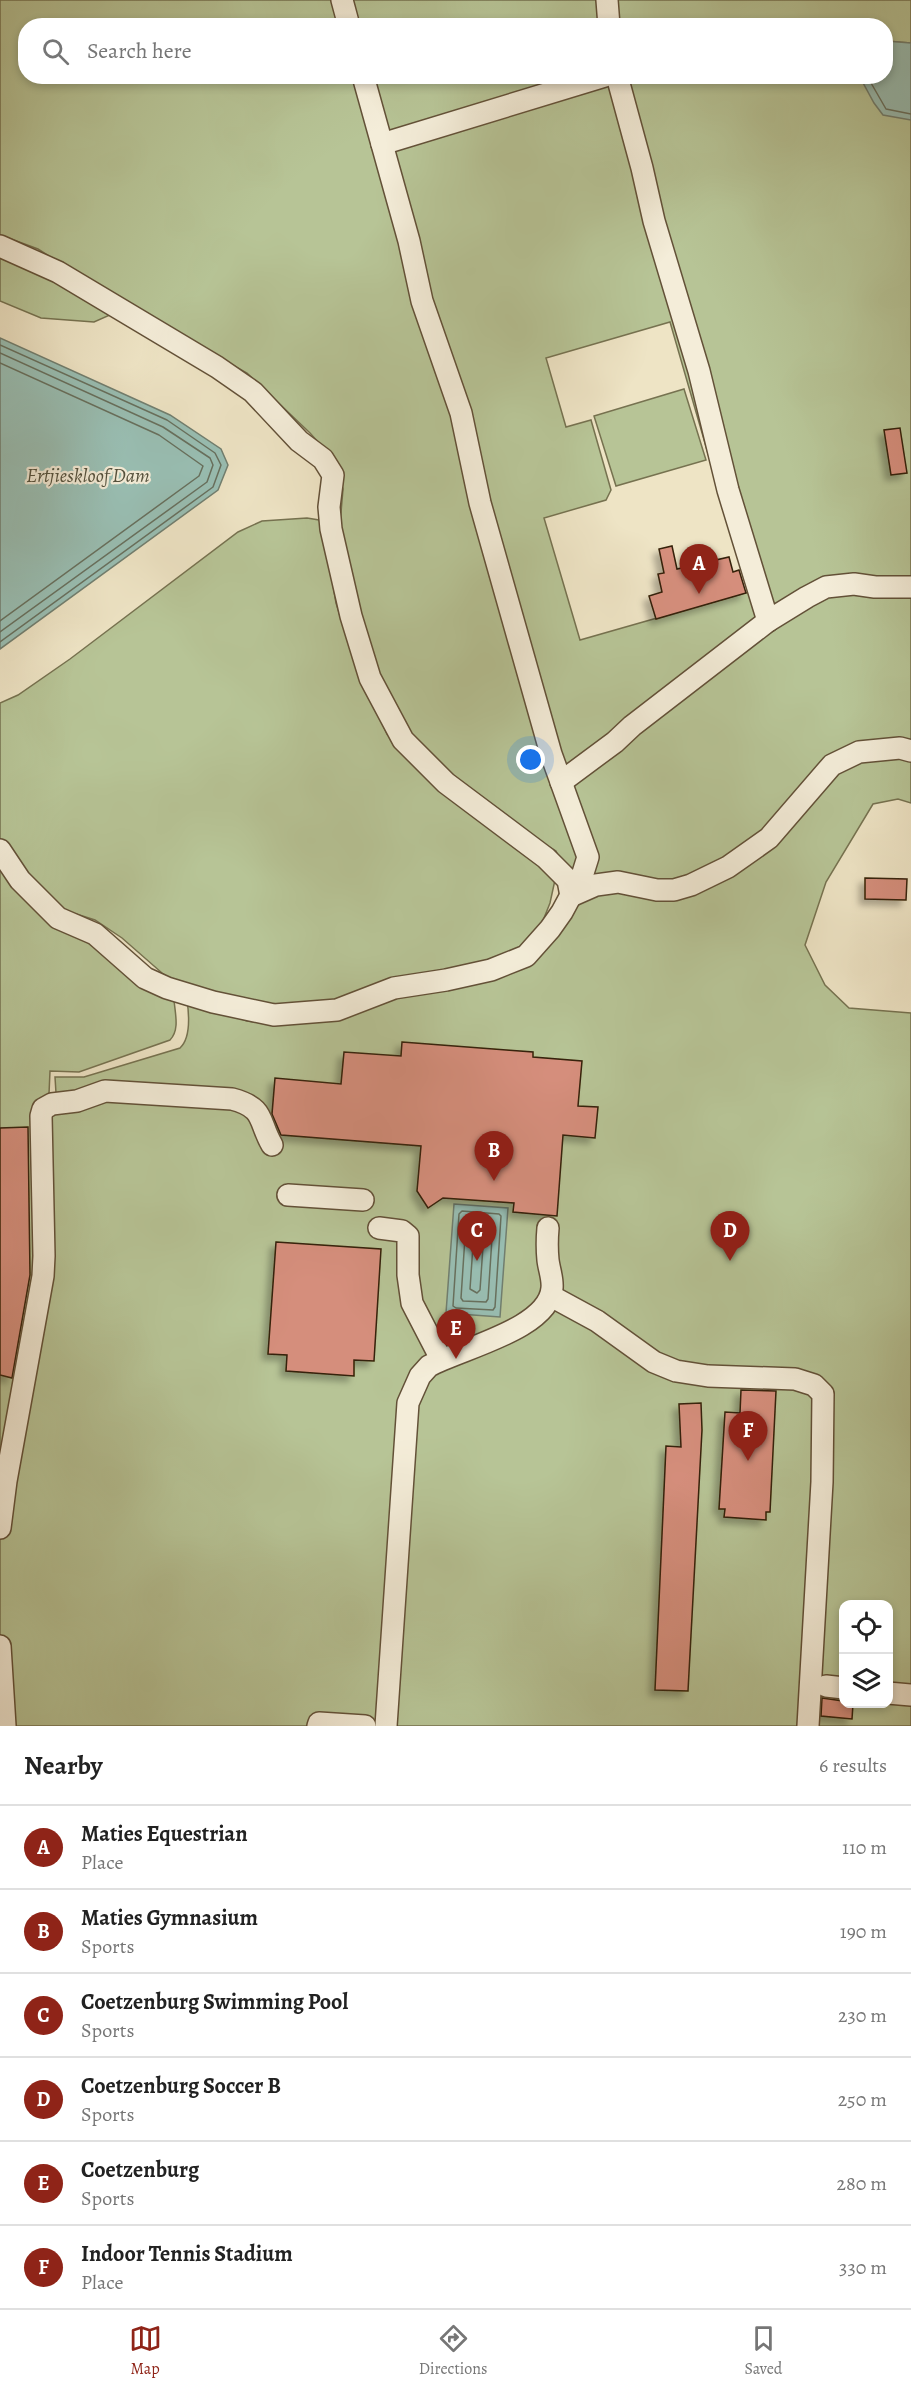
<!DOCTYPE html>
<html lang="en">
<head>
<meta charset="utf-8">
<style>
  body { margin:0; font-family:Alegreya,serif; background:#f2f2f2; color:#222 }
  .controls { position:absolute; right:18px; bottom:18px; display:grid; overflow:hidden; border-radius:12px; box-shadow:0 3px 9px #0003 }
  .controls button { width:54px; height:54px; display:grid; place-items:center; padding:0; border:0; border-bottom:2px solid #e0e0e0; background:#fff; color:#222; font:30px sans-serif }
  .you { position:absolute; left:531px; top:760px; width:21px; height:21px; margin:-15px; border:4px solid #fff; border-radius:50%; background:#1a73e8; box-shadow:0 0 0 9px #1a73e833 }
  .badge { display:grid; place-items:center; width:39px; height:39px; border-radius:50%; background:#8f2418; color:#fff; font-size:20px; font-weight:700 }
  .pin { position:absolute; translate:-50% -50px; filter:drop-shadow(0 2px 3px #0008) }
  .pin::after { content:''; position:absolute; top:32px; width:21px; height:18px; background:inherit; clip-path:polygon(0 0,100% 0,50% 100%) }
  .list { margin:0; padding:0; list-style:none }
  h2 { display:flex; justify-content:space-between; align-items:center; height:78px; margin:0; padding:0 24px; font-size:26px }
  h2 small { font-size:20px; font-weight:400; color:#767676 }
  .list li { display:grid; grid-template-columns:39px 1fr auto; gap:18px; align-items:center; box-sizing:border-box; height:84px; padding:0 24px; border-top:2px solid #e0e0e0 }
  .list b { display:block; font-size:22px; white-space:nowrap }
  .list p { margin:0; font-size:20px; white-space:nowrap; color:#767676 }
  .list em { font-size:20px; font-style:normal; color:#767676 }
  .icon { flex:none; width:33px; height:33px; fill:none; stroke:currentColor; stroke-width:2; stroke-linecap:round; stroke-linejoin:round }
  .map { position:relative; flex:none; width:911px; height:1726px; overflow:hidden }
  .search { position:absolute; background:#fff; box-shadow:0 3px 9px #0003; left:18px; right:18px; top:18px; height:66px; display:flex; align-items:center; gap:15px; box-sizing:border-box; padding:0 21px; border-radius:24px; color:#767676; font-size:22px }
  .sheet { height:582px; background:#fff }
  nav { display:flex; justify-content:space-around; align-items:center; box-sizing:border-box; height:84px; border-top:2px solid #e0e0e0; background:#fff; font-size:16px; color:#767676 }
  nav a { display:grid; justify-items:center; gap:3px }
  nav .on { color:#8f2418 }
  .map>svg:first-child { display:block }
</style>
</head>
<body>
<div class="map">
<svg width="911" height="1726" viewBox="0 0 911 1726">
  <defs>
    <filter id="shadow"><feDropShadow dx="-5.5" dy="5.5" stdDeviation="3" flood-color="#0004"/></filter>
  </defs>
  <rect width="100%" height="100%" fill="#eee4c5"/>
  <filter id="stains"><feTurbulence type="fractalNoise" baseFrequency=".00333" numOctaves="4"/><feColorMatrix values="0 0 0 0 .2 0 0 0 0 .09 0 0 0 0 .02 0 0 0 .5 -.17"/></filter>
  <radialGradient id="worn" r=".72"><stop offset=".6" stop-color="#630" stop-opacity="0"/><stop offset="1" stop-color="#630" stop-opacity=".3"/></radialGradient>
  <!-- green -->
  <g fill="#b7c496" stroke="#767250" stroke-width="1.5" fill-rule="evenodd">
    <path d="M0,0h911v43l-25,-2v-15h-860v50l835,1v2l50,41v683l-13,-4 -25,5 -47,78 -21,63 20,40 24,23 62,5v713h-911v-1023l18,-8 52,-36 168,-127 24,-11 45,-3 12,2 6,17 11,66 15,48 36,83 25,27 129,100 14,19 -5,23 -8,20 -24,29 -169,48 -51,6 -41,-1 -80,-22 -15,-10 -40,-35 -27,-18 -19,-6 -9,15 107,71c1,13 6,30 -4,40l-91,32 -29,-1 -1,23 7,-1 -1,-16h29l96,-29c11,-10 9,-34 7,-48l60,21 16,2 129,-30 113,-18 72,-76 -21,-48 -29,-17 -65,-48 -64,-62 -36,-88 -22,-112 3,-35 -10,-30 -23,-26 -63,-60 -134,-76 -75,-48 -38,-14zM670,322l78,270 -168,48 -36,-122 62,-18 5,-10 -20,-70 -25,7 -20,-69zM844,1604h44v100h-44z"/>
    <polygon points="0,254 40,271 110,315 94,322 41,318 0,301"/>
    <polygon points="684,389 706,460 616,486 594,416"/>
  </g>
  <!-- water -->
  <g fill="#99bfb4" stroke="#717f70" stroke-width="1.5">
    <polygon points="886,41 911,43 911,120 883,115 874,103 861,79 861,77 886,76"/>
    <polygon points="0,338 170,415 221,449 228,465 218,490 0,649"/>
    <polygon points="454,1204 508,1208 500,1317 446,1313"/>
  </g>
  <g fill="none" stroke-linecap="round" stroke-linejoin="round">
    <!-- shore -->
    <g stroke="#67705e" stroke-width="1.5">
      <polyline points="867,76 886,109 911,114"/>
      <polyline points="0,345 167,420 215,453 221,465 213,487 0,642"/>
      <polyline points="0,353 163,427 210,458 213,465 207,482 0,632"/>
      <polyline points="0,363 159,435 203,466 199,476 0,621"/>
      <polygon points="462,1211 499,1214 501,1216 495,1307 493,1310 456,1308 453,1306 459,1214"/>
      <polygon points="469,1219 491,1221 493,1223 488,1299 486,1302 463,1301 461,1298 466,1222"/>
      <polygon points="477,1229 484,1232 480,1290 477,1293 470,1289 474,1231"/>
    </g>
  </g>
  <!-- building -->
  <g fill="#d58e7b" stroke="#352009" stroke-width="1.5" filter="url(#shadow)">
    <polygon points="900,428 907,473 891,475 884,430"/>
    <polygon points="672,546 677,569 729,557 733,572 739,570 746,593 656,619 649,596 662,592 658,574 664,573 659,549"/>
    <polygon points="865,878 907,879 906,900 865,899"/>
    <polygon points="402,1042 533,1052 533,1057 582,1061 578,1106 598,1107 595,1138 563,1135 557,1216 513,1212 514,1203 443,1198 428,1208 417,1191 421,1146 281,1135 272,1114 275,1078 341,1084 344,1052 401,1056"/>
    <polygon points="28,1127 30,1275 12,1378 0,1375 0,1128"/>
    <polygon points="276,1242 381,1249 374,1361 354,1360 354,1376 286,1371 287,1355 268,1354"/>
    <polygon points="741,1390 776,1391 770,1512 766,1512 766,1520 724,1517 725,1509 719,1509 725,1412 740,1413"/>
    <polygon points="701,1403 702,1430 688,1691 655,1690 666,1446 681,1447 679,1404"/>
    <polygon points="822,1698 843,1701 843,1704 853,1704 852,1719 821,1716"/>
  </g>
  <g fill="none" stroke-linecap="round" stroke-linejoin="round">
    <!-- minor casing -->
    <g stroke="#635138" stroke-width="24">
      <g id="minor">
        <polyline points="342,0 349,26"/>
        <polyline points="607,0 609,26"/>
        <polyline points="617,76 642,168 654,221 699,371 728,490 768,621"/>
        <polyline points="382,144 605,76"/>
        <polyline points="0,246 58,272 217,367 253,392 299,441 323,459 333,475 329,507 331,529 351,616 370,678 403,740 446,783 546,858 568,880 571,896"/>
        <polyline points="561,782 615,742 632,726 768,621 807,597 826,587 854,584 875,587 911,587"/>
        <polyline points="0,850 20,880 58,918 95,934 145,978 167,988 213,1002 274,1015 337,1010 394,988 446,980 491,970 526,956 550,929 562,912 583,873 588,857 551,754 480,503 461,413 422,301 409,241 363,76"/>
        <polyline points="571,896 596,885 618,882 657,890 674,890 691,885 728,867 769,838 832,765 859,752 900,748 911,751"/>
        <polyline points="288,1195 363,1200"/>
        <polyline points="379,1228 402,1231 408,1236 408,1275 412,1303 441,1359"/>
        <polyline points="551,1296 597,1321 654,1362 676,1371 708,1376 795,1379 814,1385 823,1394 822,1482 808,1726"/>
        <path d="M0,1528l6,-47 37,-205 1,-20 -3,-140 2,-7 9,-5 25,-3 28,-10 127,8c34,9 26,22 40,46"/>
        <polyline points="0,1646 5,1726"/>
        <polyline points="826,1686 844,1688"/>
        <polyline points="888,1693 911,1695"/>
        <polyline points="318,1726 319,1723 365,1726"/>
        <path d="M386,1726l22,-323 12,-27 9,-10c33,-18 120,-37 123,-78 1,-9 -3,-19 -4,-28 -1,-10 -1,-21 0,-32"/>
      </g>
    </g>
    <!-- minor -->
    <use href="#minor" stroke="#f4edd9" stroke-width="21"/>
  </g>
  <g text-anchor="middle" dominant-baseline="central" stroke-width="4.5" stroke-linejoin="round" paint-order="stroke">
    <!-- water labels -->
    <g font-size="20" font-style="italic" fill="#53503c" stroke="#f4edd9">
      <text x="88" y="475">Ertjieskloof Dam</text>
    </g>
  </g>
  <rect width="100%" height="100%" filter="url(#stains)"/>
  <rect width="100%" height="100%" fill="url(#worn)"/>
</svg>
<div class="controls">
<button><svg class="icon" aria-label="locate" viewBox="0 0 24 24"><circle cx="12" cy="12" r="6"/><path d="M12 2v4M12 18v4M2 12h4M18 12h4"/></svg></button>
<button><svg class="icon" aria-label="layers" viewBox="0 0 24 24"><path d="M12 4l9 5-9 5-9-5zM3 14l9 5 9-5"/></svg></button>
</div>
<div class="you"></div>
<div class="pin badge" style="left:699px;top:594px">A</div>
<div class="pin badge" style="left:494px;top:1181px">B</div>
<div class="pin badge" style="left:477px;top:1261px">C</div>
<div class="pin badge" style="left:730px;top:1261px">D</div>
<div class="pin badge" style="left:456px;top:1359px">E</div>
<div class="pin badge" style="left:748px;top:1461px">F</div>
<div class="search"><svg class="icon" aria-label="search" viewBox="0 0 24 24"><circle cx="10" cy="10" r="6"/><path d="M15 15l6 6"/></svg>Search here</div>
</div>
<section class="sheet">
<h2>Nearby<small>6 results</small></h2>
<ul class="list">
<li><span class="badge">A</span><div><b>Maties Equestrian</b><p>Place</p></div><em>110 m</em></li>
<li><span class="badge">B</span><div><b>Maties Gymnasium</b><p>Sports</p></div><em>190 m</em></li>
<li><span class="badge">C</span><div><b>Coetzenburg Swimming Pool</b><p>Sports</p></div><em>230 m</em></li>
<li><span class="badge">D</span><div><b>Coetzenburg Soccer B</b><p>Sports</p></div><em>250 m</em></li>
<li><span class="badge">E</span><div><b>Coetzenburg</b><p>Sports</p></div><em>280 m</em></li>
<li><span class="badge">F</span><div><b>Indoor Tennis Stadium</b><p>Place</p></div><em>330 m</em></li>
</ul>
</section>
<nav>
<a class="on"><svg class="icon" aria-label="map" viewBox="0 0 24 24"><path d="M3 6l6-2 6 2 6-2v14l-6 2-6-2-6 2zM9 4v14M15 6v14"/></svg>Map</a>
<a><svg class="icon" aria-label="directions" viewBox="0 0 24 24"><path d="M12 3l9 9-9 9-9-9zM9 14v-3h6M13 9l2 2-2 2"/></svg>Directions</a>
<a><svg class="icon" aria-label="saved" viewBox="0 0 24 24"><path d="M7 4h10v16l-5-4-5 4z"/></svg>Saved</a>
</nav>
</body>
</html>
